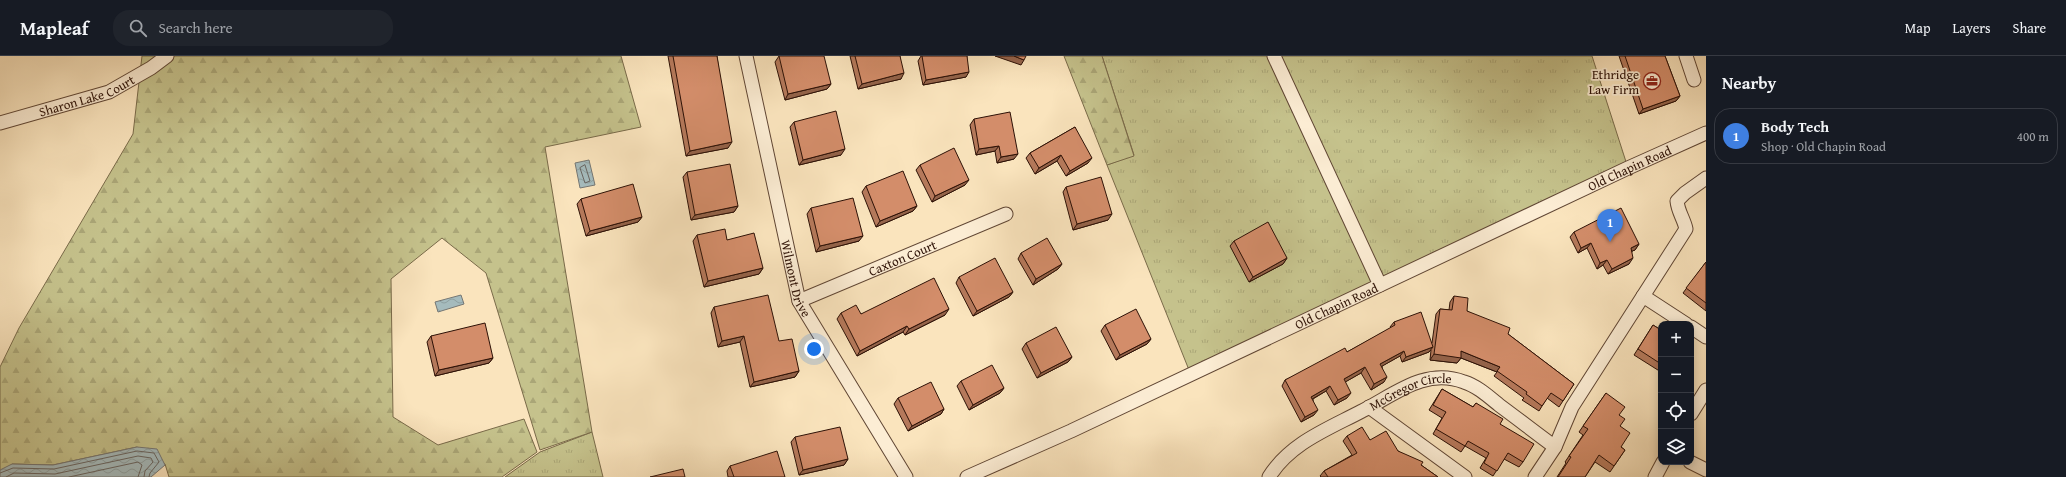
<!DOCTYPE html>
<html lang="en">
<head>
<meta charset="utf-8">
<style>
  body { margin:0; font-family:"Gentium Book Plus",serif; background:#20242c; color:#f1f3f6 }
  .controls { position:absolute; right:12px; bottom:12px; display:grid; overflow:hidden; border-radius:8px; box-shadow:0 2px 10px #0003 }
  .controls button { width:36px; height:36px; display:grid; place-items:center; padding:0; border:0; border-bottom:1px solid #363941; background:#171b24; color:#f1f3f6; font:20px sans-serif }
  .you { position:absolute; left:814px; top:293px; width:14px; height:14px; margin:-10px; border:3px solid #fff; border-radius:50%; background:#1a73e8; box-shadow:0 0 0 6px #1a73e833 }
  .badge { display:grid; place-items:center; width:26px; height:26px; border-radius:50%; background:#c59692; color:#fff; font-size:13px; font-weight:700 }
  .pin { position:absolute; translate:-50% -33px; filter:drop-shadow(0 1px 2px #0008) }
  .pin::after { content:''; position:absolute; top:21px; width:14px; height:12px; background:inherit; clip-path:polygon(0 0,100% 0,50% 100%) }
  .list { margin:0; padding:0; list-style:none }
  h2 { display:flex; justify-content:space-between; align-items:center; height:52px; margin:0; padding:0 16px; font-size:17px }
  h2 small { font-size:13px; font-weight:400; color:#9ea1a6 }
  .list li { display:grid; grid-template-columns:26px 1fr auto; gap:12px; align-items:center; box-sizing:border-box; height:56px; margin:0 8px 8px; padding:0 8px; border:1px solid #363941; border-radius:16px }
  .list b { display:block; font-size:15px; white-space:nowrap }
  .list p { margin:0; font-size:13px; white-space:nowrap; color:#9ea1a6 }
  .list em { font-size:13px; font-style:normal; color:#9ea1a6 }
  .icon { flex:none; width:22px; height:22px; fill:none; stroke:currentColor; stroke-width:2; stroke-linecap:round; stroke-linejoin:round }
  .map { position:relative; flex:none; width:1706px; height:421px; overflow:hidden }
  header { display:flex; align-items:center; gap:24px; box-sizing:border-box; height:56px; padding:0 20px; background:#171b24; border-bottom:1px solid #363941 }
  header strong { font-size:19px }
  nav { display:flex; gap:22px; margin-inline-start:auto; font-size:14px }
  .search { width:280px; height:36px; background:#20242c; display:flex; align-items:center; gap:10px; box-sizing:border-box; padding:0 14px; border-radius:16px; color:#9ea1a6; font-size:15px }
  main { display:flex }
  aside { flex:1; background:#171b24 }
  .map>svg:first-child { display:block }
</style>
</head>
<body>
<header>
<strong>Mapleaf</strong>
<div class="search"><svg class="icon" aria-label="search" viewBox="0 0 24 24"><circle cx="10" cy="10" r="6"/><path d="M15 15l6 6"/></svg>Search here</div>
<nav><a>Map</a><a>Layers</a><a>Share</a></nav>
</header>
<main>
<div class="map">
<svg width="1706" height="421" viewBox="0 0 1706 421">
  <defs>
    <pattern id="grass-tufts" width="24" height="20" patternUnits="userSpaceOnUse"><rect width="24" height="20" fill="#c5c28c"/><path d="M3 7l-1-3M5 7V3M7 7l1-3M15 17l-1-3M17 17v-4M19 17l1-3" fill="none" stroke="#aaa677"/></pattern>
    <pattern id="forest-firs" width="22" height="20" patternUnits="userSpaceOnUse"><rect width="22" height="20" fill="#c5c28c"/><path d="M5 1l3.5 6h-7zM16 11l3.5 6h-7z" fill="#aaa677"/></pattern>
    <pattern id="water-waves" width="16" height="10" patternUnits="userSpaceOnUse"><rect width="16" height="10" fill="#a5bbbd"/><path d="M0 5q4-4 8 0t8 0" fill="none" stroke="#8ea0a1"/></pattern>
  </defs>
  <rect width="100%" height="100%" fill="#fae4bd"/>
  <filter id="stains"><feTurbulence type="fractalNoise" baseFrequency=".005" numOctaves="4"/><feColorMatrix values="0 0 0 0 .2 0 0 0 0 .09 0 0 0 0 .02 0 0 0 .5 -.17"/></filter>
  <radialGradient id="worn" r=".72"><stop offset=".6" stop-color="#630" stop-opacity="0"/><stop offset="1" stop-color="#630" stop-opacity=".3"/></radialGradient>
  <!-- grass -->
  <g fill="url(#grass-tufts)" stroke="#796a49">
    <polygon points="1102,0 1592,0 1628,112 1191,319 1107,109 1134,99"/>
    <polygon points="592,376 603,421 505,421 540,396"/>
  </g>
  <!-- forest -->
  <g fill="url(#forest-firs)" stroke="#796a49">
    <polygon points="142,0 621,0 641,71 545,91 592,376 540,394 486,217 442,182 391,223 393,361 438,389 524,363 537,396 502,421 169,421 165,408 137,391 53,409 12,408 0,421 0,311 19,272 133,78"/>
    <polygon points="1064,0 1102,0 1134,100 1107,109"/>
  </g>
  <!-- water -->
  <g fill="url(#water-waves)" stroke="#757774">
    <polygon points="589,104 595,129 580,132 575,107"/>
    <polygon points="461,239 464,248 438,256 435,246"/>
    <polygon points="137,391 157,393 165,409 151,421 0,421 0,414 12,408 53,409"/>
  </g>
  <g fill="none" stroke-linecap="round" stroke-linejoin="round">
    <!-- shore -->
    <g stroke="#696662" stroke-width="1">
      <polygon points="585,109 590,125 585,127 580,112"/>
      <polyline points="0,417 13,412 54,413 137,395 154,397 159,406 150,417 149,421"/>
      <polyline points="6,421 14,417 55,418 138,400 151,402 153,406 145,415 144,421"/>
      <polyline points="69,421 138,406 142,409 138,421"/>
    </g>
    <!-- minor casing -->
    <g stroke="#604634" stroke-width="15">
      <g id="minor">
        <path id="s1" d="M746,0l53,245 107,176"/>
        <polyline points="1274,0 1380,229"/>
        <polyline points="1686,0 1694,24"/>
        <path id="s2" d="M0,67l109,-31 42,-24 16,-12"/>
        <polyline points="1643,240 1686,268"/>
        <path id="s3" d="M799,245l207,-87"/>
        <polyline points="1691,271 1706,281"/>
        <polyline points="1369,351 1465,421"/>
        <polyline points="1691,358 1706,334"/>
        <polyline points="1690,406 1706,414"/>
        <path id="s4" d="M967,421l104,-46 557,-263 78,-35"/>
        <path id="s5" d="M1269,421c21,-34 59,-48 93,-66 32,-16 63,-44 102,-29 13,4 24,14 35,23 19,14 37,28 56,42"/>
        <path d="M1535,421l20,-30 17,-40 114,-178c-2,-10 -8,-17 -9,-28l8,-8 21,-15"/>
        <polyline points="1655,421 1663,406"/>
      </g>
    </g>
    <!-- minor -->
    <use href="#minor" stroke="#fcedd4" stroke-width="13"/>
  </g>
  <!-- wall -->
  <g fill="#b5795b" stroke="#2d1106">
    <polygon points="668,0 717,0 728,92 686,100"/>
    <polygon points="779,0 831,28 827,33 785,44 775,6"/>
    <polygon points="850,0 900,0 901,23 858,33"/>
    <polygon points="921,0 967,0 966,21 923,29 918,5"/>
    <polygon points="1619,0 1665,0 1680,40 1676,45 1639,58"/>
    <polygon points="974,63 1014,103 997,107 995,95 976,99 970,69"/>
    <polygon points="794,66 841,99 799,109 790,71"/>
    <polygon points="1075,71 1088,107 1066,120 1057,105 1035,118 1026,102 1030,97"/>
    <polygon points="920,109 965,129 932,146 916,114"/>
    <polygon points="687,116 738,150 734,156 691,164 683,121"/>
    <polygon points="866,130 917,150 913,155 876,171 862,136"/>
    <polygon points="1066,131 1108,164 1073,174 1063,136"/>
    <polygon points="581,143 642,161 638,166 586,180 577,148"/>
    <polygon points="811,152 859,185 816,196 807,158"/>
    <polygon points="1574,176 1639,188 1635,194 1632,195 1629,208 1608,218 1603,209 1597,213 1587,192 1578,197 1570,181"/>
    <polygon points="697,179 727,184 763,212 759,218 704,231 693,185"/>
    <polygon points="1234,185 1287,202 1283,208 1249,226 1230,190"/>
    <polygon points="1021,197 1062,208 1058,213 1033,229 1018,203"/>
    <polygon points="1706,206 1706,255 1683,237"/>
    <polygon points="959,221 1013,236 1009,241 973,260 956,227"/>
    <polygon points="1454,240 1467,255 1508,278 1574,328 1559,351 1547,342 1539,355 1522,344 1524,342 1494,320 1497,316 1461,302 1457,307 1430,304 1431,294 1429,296 1402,306 1400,300 1382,310 1384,326 1371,334 1361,317 1345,326 1347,342 1334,349 1326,335 1313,343 1314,359 1301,366 1282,330 1285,324 1347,296 1391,272 1390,271 1394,266 1432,287 1436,258 1440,253 1449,254 1450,246"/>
    <polygon points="714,251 779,285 799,315 795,321 750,331 740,286 718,291 711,257"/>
    <polygon points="841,257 861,258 945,259 905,279 903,276 857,300 837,263"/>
    <polygon points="1105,269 1151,283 1147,288 1116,304 1101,275"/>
    <polygon points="1653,269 1661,274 1661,316 1634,299"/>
    <polygon points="431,280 493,302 489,307 435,320 427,286"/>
    <polygon points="1026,287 1072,301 1068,306 1037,322 1022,293"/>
    <polygon points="961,325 1004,332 1000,337 969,354 957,330"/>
    <polygon points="1442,333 1473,351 1476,347 1500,368 1523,406 1519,411 1504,403 1493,420 1480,412 1486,402 1465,390 1461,396 1433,378 1442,362 1429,354"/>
    <polygon points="1606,337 1619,359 1620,370 1621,391 1625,394 1610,416 1595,406 1585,421 1557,421 1566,407 1565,406 1583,379 1579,376"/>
    <polygon points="898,342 944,353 941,358 908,375 894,348"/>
    <polygon points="1347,380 1370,384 1398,395 1421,409 1438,421 1321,421 1320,420 1324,415 1352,399 1343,385"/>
    <polygon points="795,381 848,403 844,409 799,419 791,386"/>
    <polygon points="730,410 785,421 728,421 727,415"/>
  </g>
  <!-- shaded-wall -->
  <g fill="#94634a" stroke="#2d1106">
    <polygon points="995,0 1014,0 1024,4 1021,9"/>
    <polygon points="969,16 966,21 923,29 926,24"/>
    <polygon points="904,17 901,23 858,33 862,28"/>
    <polygon points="831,28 827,33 785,44 788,38"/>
    <polygon points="1680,40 1676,45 1639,58 1643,53"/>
    <polygon points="732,86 728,92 686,100 690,95"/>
    <polygon points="999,90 995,95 976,99 979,93"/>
    <polygon points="845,93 841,99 799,109 803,104"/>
    <polygon points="1018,98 1014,103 997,107 1001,101"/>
    <polygon points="1061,99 1057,105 1035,118 1039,112"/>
    <polygon points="1092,102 1088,107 1066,120 1070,115"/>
    <polygon points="969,124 965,129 932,146 935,140"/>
    <polygon points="738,150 734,156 691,164 695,159"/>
    <polygon points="917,150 913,155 876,171 880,165"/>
    <polygon points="1112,158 1108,164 1073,174 1077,168"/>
    <polygon points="642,161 638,166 586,180 590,175"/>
    <polygon points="863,180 859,185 816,196 820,190"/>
    <polygon points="1591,187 1587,192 1578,197 1581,192"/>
    <polygon points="1639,188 1635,194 1627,197 1631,192"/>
    <polygon points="1287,202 1283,208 1249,226 1253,221"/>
    <polygon points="1633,202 1629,208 1608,218 1612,213"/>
    <polygon points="1607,204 1603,209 1597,213 1600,207"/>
    <polygon points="1062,208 1058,213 1033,229 1036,223"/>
    <polygon points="763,212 759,218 704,231 708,225"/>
    <polygon points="1013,236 1009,241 973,260 977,255"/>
    <polygon points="949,253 945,259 905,279 909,273"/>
    <polygon points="907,270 903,276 857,300 860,295"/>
    <polygon points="744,280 740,286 718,291 722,285"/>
    <polygon points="1151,283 1147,288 1116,304 1120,299"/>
    <polygon points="1433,291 1429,296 1402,306 1406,301"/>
    <polygon points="1404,295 1400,300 1377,313 1380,308"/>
    <polygon points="1461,295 1500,311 1497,316 1461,302 1457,307 1430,304 1434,298"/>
    <polygon points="1072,301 1068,306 1037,322 1041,317"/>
    <polygon points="493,302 489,307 435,320 439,314"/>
    <polygon points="1365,311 1361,317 1340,329 1344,323"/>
    <polygon points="799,315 795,321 750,331 754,326"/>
    <polygon points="1387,321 1384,326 1371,334 1374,328"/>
    <polygon points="1330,330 1326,335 1307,346 1311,341"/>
    <polygon points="1004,332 1000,337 969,354 973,349"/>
    <polygon points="1351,337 1347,342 1334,349 1338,344"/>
    <polygon points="944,353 941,358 908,375 912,370"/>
    <polygon points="1318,354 1314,359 1301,366 1305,361"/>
    <polygon points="848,403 844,409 799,419 803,414"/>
  </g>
  <!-- building -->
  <g fill="#d38d6a" stroke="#2d1106">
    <polygon points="673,0 717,0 732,86 690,95"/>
    <polygon points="779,0 824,0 831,28 788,38"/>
    <polygon points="855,0 900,0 904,17 862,28"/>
    <polygon points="922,0 967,0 969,16 926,24"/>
    <polygon points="1014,0 1026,0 1024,4"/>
    <polygon points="1625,0 1665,0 1680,40 1643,53"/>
    <polygon points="836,55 845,93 803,104 794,66"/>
    <polygon points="1010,56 1018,98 1001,101 999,90 979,93 974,63"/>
    <polygon points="1075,71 1092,102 1070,115 1061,99 1039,112 1030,97"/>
    <polygon points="954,92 969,124 935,140 920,109"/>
    <polygon points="730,108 738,150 695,159 687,116"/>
    <polygon points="903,115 917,150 880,165 866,130"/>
    <polygon points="1101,121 1112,158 1077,168 1066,131"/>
    <polygon points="633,128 642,161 590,175 581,143"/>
    <polygon points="853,142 863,180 820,190 811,152"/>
    <polygon points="1621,152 1639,188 1631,192 1633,202 1612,213 1607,204 1600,207 1591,187 1581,192 1574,176"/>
    <polygon points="1268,166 1287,202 1253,221 1234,185"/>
    <polygon points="725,173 727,184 754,177 763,212 708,225 697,179"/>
    <polygon points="1047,182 1062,208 1036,223 1021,197"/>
    <polygon points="995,202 1013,236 977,255 959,221"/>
    <polygon points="1706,206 1706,247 1686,232"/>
    <polygon points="934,222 949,253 909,273 907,270 860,295 841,257 856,249 861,258"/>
    <polygon points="768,239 779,285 792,283 799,315 754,326 744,280 722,285 714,251"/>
    <polygon points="1454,240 1468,242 1467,255 1510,272 1508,278 1574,328 1563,345 1551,337 1542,350 1526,338 1527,336 1497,315 1500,311 1461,295 1461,302 1434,298 1440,253 1452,254"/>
    <polygon points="1136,253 1151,283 1120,299 1105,269"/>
    <polygon points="1421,256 1433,291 1406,301 1404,295 1380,308 1387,321 1374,328 1365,311 1344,323 1351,337 1338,344 1330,330 1311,341 1318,354 1305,361 1285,324 1345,292 1347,296 1395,269 1394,266"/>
    <polygon points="485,267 493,302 439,314 431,280"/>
    <polygon points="1653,269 1661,274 1661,308 1638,293"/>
    <polygon points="1056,271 1072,301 1041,317 1026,287"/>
    <polygon points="992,309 1004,332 973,349 961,325"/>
    <polygon points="931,326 944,353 912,370 898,342"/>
    <polygon points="1442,333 1473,351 1476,347 1503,363 1500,368 1534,388 1523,406 1508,397 1497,415 1484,407 1489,397 1468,385 1465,390 1436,373 1446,356 1433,349"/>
    <polygon points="1606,337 1625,351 1619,359 1625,363 1620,370 1630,377 1621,391 1625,394 1614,410 1599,399 1585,421 1558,421 1571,401 1569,400 1588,373 1583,370"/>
    <polygon points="840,371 848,403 803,414 795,381"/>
    <polygon points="1362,371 1370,384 1386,375 1398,395 1423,406 1421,409 1438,421 1328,421 1324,415 1357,397 1347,380"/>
    <polygon points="777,395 785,421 734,421 730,410"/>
    <polygon points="683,413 685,421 650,421"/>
  </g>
  <!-- icons -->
  <defs>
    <g id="office-ring" transform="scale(0.9)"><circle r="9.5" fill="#fcedd4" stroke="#8f2418" stroke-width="1.5"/><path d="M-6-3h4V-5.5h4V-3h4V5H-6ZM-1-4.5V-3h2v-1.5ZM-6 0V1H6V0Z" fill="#8f2418"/></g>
  </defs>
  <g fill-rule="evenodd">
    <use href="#office-ring" x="1652" y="25"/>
  </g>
  <g text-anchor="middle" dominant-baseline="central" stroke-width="3.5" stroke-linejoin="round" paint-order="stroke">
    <!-- poi labels -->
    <g font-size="13" fill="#2d1106" stroke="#fcedd4" text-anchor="end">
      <text x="1639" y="18">Ethridge<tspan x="1639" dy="15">Law Firm</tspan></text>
    </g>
    <!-- street labels -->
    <g font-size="13" fill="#2d1106" stroke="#fcedd4">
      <text stroke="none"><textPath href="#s2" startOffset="91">Sharon Lake Court</textPath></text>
      <text stroke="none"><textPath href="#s4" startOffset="731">Old Chapin Road</textPath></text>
      <text stroke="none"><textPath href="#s3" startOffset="112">Caxton Court</textPath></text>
      <text stroke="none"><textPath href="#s1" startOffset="228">Wilmont Drive</textPath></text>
      <text stroke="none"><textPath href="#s4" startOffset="407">Old Chapin Road</textPath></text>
      <text stroke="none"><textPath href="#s5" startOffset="169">McGregor Circle</textPath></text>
    </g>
  </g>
  <rect width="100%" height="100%" filter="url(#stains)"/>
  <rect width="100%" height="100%" fill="url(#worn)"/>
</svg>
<div class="controls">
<button>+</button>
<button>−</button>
<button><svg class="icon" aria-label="locate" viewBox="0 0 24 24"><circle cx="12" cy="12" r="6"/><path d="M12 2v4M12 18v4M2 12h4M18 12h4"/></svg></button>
<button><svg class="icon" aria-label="layers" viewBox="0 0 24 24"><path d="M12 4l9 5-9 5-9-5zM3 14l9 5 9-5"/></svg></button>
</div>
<div class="you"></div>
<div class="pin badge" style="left:1610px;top:186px;background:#3f7fe0">1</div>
</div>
<aside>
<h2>Nearby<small></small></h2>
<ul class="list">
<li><span class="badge" style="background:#3f7fe0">1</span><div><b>Body Tech</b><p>Shop · Old Chapin Road</p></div><em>400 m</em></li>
</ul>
</aside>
</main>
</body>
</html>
